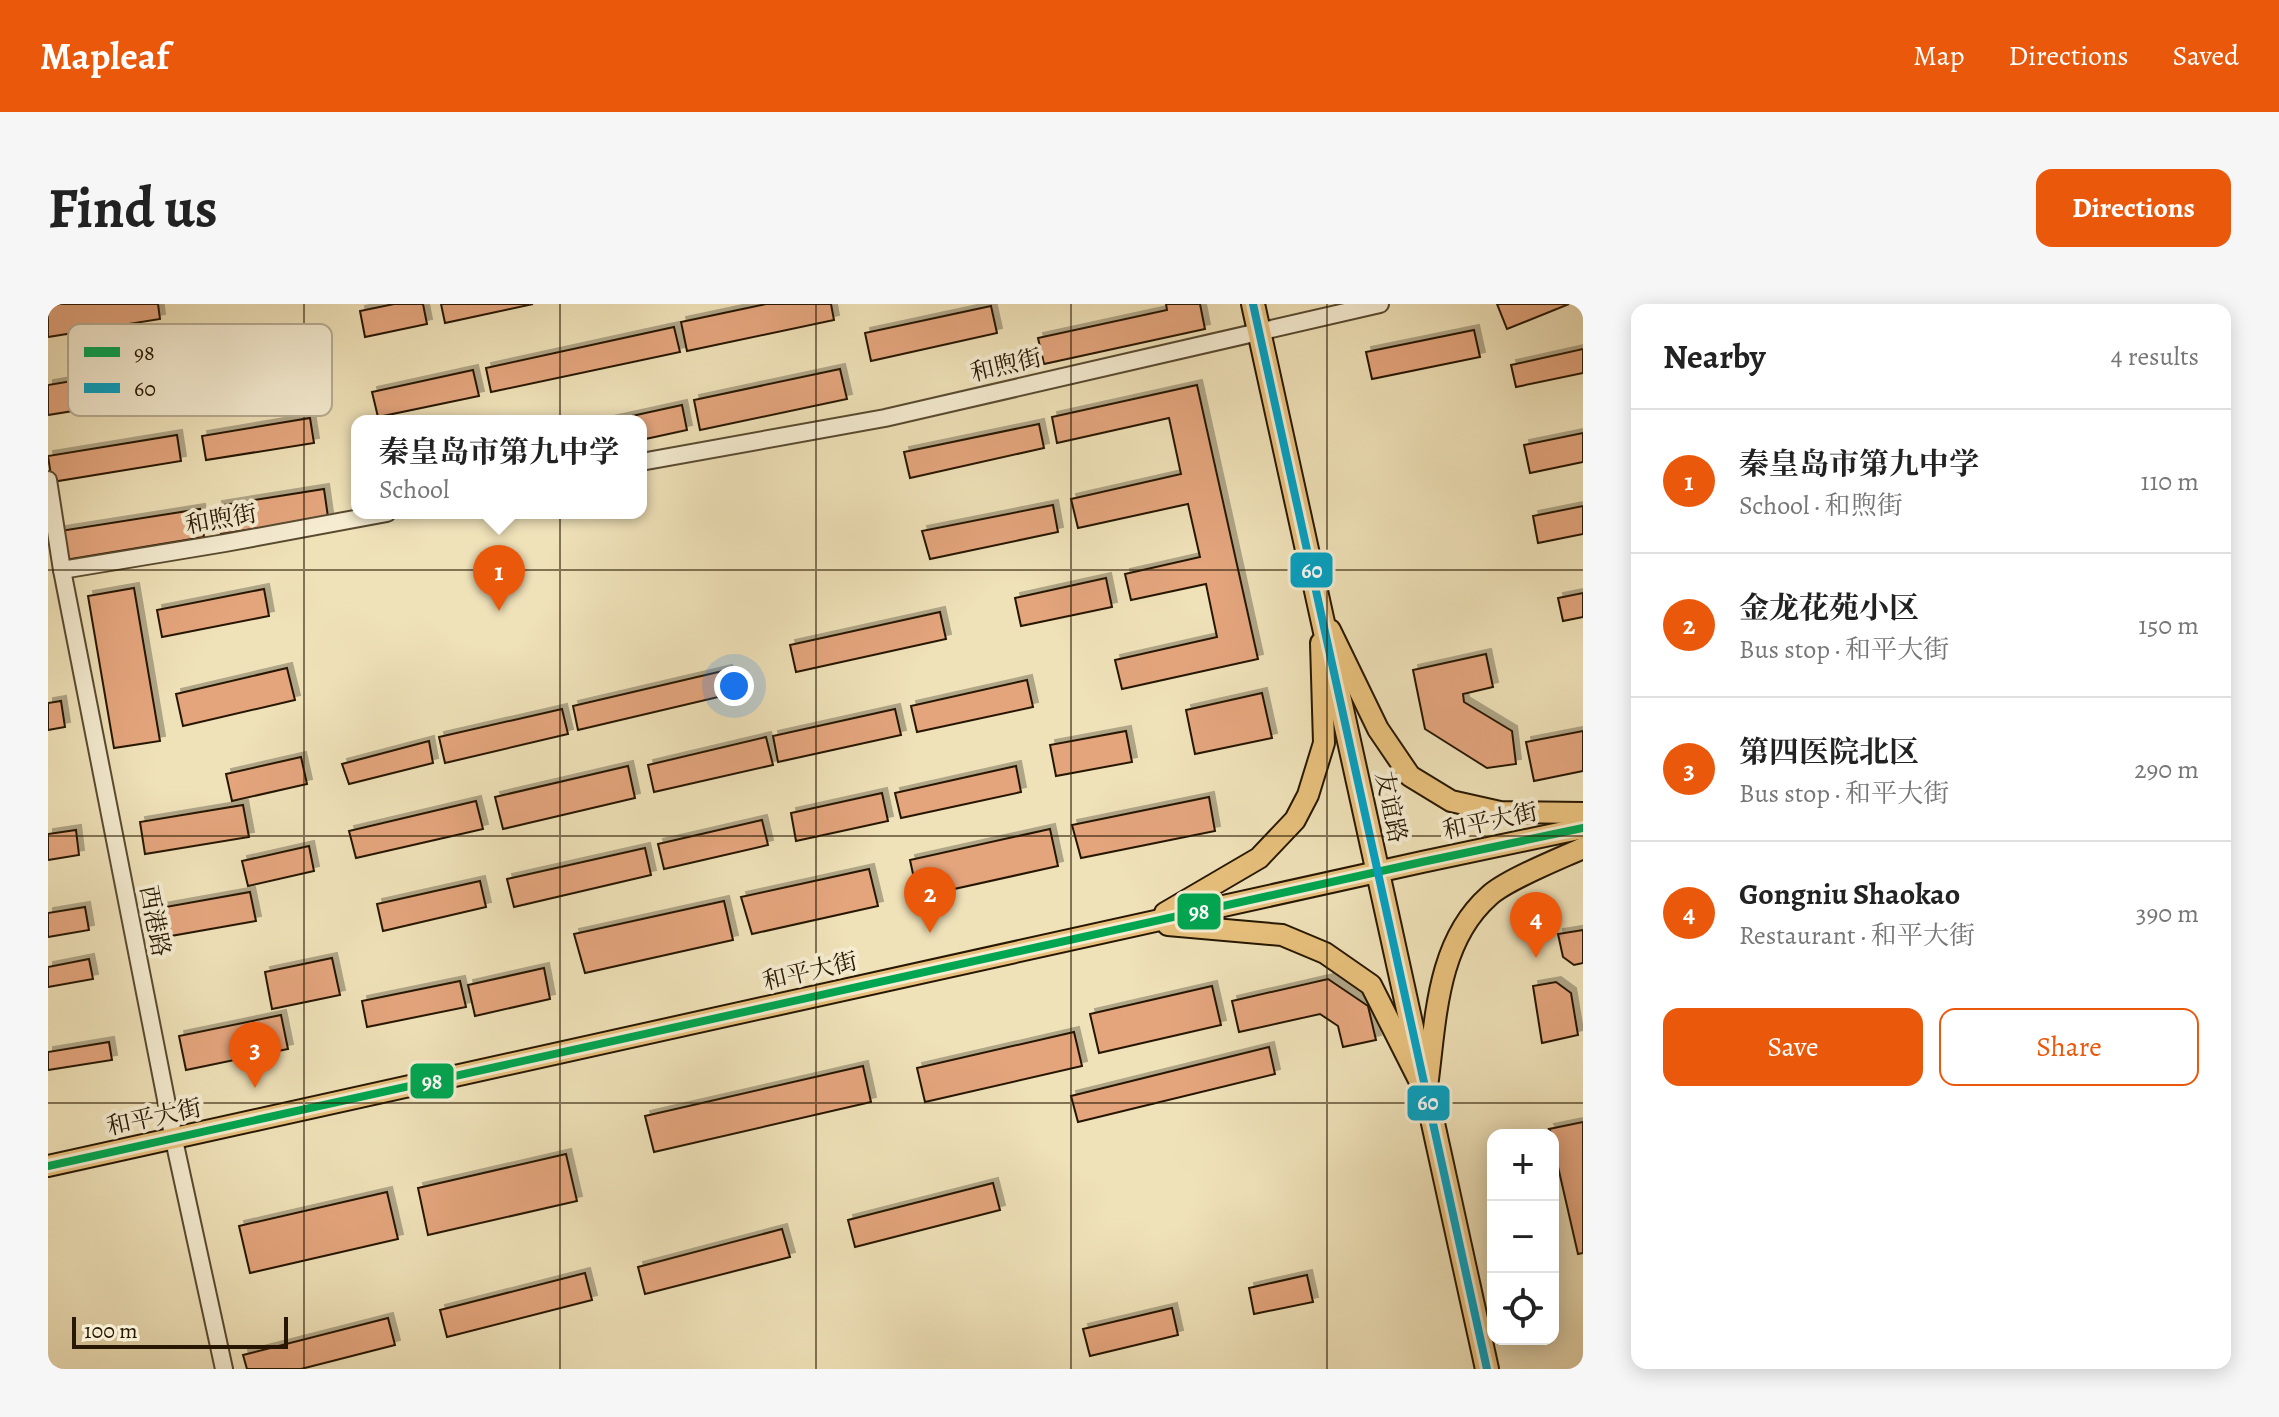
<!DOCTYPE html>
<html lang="en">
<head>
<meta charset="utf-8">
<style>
  body { margin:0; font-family:Alegreya,"Noto Serif SC",serif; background:#f6f6f6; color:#222 }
  .controls { position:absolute; right:24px; bottom:24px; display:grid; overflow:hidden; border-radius:16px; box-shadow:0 4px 20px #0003 }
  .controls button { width:72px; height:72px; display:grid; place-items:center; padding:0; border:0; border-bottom:2px solid #e0e0e0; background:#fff; color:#222; font:40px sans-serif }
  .scale { position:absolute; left:24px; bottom:20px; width:216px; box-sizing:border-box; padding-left:8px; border:4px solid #271702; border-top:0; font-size:22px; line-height:28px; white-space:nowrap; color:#271702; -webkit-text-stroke:6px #f5ecd1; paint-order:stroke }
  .you { position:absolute; left:686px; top:382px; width:28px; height:28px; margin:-20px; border:6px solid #fff; border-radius:50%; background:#1a73e8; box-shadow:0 0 0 12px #1a73e833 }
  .badge { display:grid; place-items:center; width:52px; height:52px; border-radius:50%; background:#ea580c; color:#fff; font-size:26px; font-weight:700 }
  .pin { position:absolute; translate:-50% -66px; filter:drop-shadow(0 2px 4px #0008) }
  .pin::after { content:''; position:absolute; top:42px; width:28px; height:24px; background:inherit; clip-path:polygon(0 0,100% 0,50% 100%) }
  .popup { position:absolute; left:303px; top:111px; width:296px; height:104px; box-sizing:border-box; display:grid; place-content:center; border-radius:16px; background:#fff; filter:drop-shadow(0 2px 6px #0005); font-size:26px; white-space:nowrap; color:#767676 }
  .popup b { font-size:30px; color:#222 }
  .popup::after { content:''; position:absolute; left:50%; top:100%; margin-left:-16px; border:16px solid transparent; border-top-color:#fff }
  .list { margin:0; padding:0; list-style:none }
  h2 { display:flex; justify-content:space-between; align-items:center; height:104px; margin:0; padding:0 32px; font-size:34px }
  h2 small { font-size:26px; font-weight:400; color:#767676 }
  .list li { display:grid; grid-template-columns:52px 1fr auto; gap:24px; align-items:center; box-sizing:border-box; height:144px; padding:0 32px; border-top:2px solid #e0e0e0 }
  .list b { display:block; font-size:30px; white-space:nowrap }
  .list p { margin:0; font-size:26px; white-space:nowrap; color:#767676 }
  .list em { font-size:26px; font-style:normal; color:#767676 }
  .actions { display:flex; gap:16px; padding:24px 32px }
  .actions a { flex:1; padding:18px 0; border:2px solid #ea580c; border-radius:16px; text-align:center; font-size:28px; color:#ea580c }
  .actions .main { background:#ea580c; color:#fff }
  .icon { flex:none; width:44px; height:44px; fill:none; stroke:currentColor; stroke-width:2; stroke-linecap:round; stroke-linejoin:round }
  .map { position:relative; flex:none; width:1535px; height:1065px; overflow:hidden; border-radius:16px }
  header { display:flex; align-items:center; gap:48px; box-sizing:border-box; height:112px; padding:0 40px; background:#ea580c; color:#fff }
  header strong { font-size:38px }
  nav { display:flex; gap:44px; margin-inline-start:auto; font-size:28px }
  .intro { display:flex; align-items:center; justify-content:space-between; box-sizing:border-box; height:192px; padding:0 48px }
  h1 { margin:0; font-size:56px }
  .button { padding:20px 36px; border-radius:16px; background:#ea580c; color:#fff; font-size:28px; font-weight:700 }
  main { display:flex; gap:48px; padding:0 48px }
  aside { flex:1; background:#fff; border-radius:16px; box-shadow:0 4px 20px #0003 }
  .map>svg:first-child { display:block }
</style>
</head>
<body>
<header>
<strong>Mapleaf</strong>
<nav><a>Map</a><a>Directions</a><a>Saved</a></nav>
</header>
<div class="intro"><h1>Find us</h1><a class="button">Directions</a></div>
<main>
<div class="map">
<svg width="1535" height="1065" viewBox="0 0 1535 1065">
  <defs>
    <filter id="shadow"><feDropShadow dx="5" dy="-5" stdDeviation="0" flood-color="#0004"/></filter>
  </defs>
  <rect width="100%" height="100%" fill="#efe1b8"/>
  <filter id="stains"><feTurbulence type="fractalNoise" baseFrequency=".0025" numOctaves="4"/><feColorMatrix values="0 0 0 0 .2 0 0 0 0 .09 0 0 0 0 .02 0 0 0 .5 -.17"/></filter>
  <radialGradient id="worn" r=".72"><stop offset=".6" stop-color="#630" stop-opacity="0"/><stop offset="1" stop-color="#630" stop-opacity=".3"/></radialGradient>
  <!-- building -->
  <g fill="#e4a57d" stroke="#271702" stroke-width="2" filter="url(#shadow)">
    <polygon points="12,0 110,0 112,15 0,33 0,2"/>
    <polygon points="346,0 375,0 379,20 317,33 312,7"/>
    <polygon points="393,0 485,0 397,19"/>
    <polygon points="718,0 783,0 786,16 639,47 633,18"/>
    <polygon points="1118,0 1152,0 1157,25 996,60 990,34 1119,6"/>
    <polygon points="1449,0 1521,0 1459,25"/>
    <polygon points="943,2 949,29 823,57 817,29"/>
    <polygon points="626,23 632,48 443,88 438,64"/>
    <polygon points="1426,26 1432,53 1324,75 1318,48"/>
    <polygon points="1535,45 1535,69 1468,83 1463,61"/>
    <polygon points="252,46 257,74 148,92 144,64"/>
    <polygon points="126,60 131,90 0,111 0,81"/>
    <polygon points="792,65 799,95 652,126 646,96"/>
    <polygon points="425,66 431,92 330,113 324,88"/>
    <polygon points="1149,81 1210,355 1074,385 1067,356 1169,333 1158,280 1083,296 1077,270 1152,253 1140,200 1030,224 1023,195 1133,170 1121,114 1009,139 1004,113"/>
    <polygon points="634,101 639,126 593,136 593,117 561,117"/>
    <polygon points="262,114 266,139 158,156 154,132"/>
    <polygon points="991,120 996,144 862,174 856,148"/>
    <polygon points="1535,129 1535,158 1482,169 1476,141"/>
    <polygon points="129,131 133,157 4,178 0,152"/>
    <polygon points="276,185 280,213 173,230 169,202"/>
    <polygon points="1005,201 1010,228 882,255 874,227"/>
    <polygon points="1535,202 1535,230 1490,239 1485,212"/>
    <polygon points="152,205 156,233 17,256 12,227"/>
    <polygon points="1058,274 1064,303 973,322 967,294"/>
    <polygon points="86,284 112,437 66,444 40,292"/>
    <polygon points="216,285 221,312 114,333 109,306"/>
    <polygon points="1535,289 1535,313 1515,317 1510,294"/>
    <polygon points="892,308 898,335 748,368 742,341"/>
    <polygon points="1438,350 1445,383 1415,390 1416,398 1464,427 1468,460 1439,464 1377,425 1365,366"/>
    <polygon points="239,364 247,396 135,422 128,390"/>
    <polygon points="679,366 683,390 530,426 525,402"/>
    <polygon points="979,376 985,403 869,428 863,402"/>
    <polygon points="1214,389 1224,434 1147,450 1138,406"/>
    <polygon points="13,397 17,423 0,426 0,399"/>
    <polygon points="514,405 520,430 397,459 391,433"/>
    <polygon points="847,405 853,431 730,458 725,432"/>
    <polygon points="1078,427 1084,458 1008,472 1002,441"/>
    <polygon points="1535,427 1535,467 1486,477 1478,438"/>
    <polygon points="718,433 725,461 606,488 600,461"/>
    <polygon points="381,437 385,459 301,480 294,460"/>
    <polygon points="253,453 259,480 184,497 178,470"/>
    <polygon points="580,462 587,494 455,525 447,493"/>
    <polygon points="968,462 973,488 853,514 847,489"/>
    <polygon points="834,489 840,517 748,537 743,509"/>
    <polygon points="1161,493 1167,527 1033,554 1024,521"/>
    <polygon points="428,497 435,525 308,554 301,527"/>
    <polygon points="195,501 201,533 97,550 92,518"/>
    <polygon points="714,516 720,541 616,565 610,540"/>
    <polygon points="1002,525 1010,562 870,593 862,556"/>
    <polygon points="28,526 31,551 0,556 0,530"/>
    <polygon points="261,542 266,567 200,582 194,557"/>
    <polygon points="597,544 603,571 466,603 459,575"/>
    <polygon points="821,565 830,602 704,630 693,593"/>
    <polygon points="432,577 438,603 335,627 329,600"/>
    <polygon points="202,588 208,617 117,633 112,604"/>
    <polygon points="676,597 685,636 537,669 526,630"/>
    <polygon points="37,603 41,626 0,633 0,609"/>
    <polygon points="1535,626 1535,659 1526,661 1515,653 1510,630"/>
    <polygon points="284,654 292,691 224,705 217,668"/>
    <polygon points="41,655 45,675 0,683 0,663"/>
    <polygon points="496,664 502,695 427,712 420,681"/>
    <polygon points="1280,675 1320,702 1328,736 1295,743 1290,722 1272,710 1191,728 1184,697"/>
    <polygon points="412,677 418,703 319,723 314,697"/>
    <polygon points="1508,678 1523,689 1530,731 1494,739 1485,682"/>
    <polygon points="1164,682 1173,721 1051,749 1042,710"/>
    <polygon points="233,711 240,745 138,766 131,732"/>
    <polygon points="1026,728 1034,762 877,798 869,764"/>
    <polygon points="61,738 64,756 0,766 0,748"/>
    <polygon points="1221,743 1227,770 1030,818 1023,792"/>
    <polygon points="815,762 823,798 606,848 597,812"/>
    <polygon points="1535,818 1535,949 1530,950 1505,841 1505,831 1501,825"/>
    <polygon points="518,850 529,897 380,931 370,884"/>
    <polygon points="945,879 952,906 807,943 800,916"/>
    <polygon points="339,888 350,935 202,969 191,922"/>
    <polygon points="734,925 742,953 597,990 590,963"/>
    <polygon points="537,969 544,996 399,1033 392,1006"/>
    <polygon points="1259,971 1265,998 1206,1010 1201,984"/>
    <polygon points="1124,1004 1130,1031 1042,1052 1035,1025"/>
    <polygon points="340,1014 347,1041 253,1065 199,1065 195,1051"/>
  </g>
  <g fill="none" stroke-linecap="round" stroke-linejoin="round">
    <!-- minor casing -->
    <g stroke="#594a30" stroke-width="20">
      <g id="minor">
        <polyline points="593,158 837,114 1332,0"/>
        <polyline points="0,176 14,266 126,836 176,1065"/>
        <polyline points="14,266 177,239 339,209"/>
      </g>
    </g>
    <!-- major casing -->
    <g stroke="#271702" stroke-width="24">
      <g id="major">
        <polyline points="1282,326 1330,425 1362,472 1403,497 1452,508 1535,509"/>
        <polyline points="1117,609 1211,554 1247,516 1260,491 1276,439 1273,339"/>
        <polyline points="1120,621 1234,631 1277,649 1323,681 1371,776"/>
        <path d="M1379,783c9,-66 9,-144 62,-191 17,-16 70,-37 94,-48"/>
        <polyline points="0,862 1374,558 1535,524"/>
      </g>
    </g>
    <!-- highway casing -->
    <g stroke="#271702" stroke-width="26">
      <polyline id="highway" points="1205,0 1439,1065"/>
    </g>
    <!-- minor -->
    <use href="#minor" stroke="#f5ecd1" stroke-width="16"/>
    <!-- major -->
    <use href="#major" stroke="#e8c07c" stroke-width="20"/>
    <!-- highway -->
    <use href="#highway" stroke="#e8c07c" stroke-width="22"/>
    <!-- bus-1 casing -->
    <g stroke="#f5ecd1" stroke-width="14">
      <polyline id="bus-1" points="0,862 1374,558 1535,524"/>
    </g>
    <!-- bus-2 casing -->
    <g stroke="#f5ecd1" stroke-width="14">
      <polyline id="bus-2" points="1205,0 1439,1065"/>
    </g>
    <!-- bus-1 -->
    <use href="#bus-1" stroke="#00a651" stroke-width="8"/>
    <!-- bus-2 -->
    <use href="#bus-2" stroke="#02a2c4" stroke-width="8"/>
  </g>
  <!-- grid -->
  <path fill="none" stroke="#271702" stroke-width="2" stroke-opacity="0.55" d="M256,0v1065M512,0v1065M768,0v1065M1023,0v1065M1279,0v1065M0,266h1535M0,532h1535M0,799h1535"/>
  <g text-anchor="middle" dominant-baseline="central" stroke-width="8" stroke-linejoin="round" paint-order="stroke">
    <!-- street labels -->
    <g font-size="24" fill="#271702" stroke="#f5ecd1">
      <text transform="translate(958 61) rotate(-13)">和煦街</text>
      <text transform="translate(173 215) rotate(-10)">和煦街</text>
      <text transform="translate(1343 503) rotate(78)">友谊路</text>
      <text transform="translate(1442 517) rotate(-12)">和平大街</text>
      <text transform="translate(107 617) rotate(79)">西港路</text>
      <text transform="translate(762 667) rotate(-13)">和平大街</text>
      <text transform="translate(106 813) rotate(-12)">和平大街</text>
    </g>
  </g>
  <!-- legend -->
  <rect x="20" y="20" width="264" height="92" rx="12" fill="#f5ecd1" stroke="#b7ac93" stroke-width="2"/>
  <rect x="36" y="43" width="36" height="10" fill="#00a651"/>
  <rect x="36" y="79" width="36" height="10" fill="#02a2c4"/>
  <g font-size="22" fill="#271702">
    <text x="86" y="56">98</text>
    <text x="86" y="92">60</text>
  </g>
  <g stroke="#f5ecd1" stroke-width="3">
    <rect x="1241" y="247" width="45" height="38" rx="8" fill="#02a2c4"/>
    <rect x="1128" y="588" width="46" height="39" rx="8" fill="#00a651"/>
    <rect x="361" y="758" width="46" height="38" rx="8" fill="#00a651"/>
    <rect x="1358" y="780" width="45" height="38" rx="8" fill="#02a2c4"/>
  </g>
  <g font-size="22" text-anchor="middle" font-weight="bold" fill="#fff">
    <text x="1264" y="274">60</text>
    <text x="1151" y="615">98</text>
    <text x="384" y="785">98</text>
    <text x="1380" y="806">60</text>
  </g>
  <rect width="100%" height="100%" filter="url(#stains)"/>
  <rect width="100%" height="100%" fill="url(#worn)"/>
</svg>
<div class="controls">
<button>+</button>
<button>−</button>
<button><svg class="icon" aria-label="locate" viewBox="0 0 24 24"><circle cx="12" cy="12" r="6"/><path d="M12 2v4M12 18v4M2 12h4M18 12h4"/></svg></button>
</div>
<div class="scale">100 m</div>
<div class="you"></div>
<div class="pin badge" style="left:451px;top:307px">1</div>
<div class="popup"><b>秦皇岛市第九中学</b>School</div>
<div class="pin badge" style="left:882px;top:629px">2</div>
<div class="pin badge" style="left:207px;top:784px">3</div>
<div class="pin badge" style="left:1488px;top:654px">4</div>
</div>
<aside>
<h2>Nearby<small>4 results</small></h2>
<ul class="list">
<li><span class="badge">1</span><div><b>秦皇岛市第九中学</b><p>School · 和煦街</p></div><em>110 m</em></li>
<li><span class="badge">2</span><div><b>金龙花苑小区</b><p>Bus stop · 和平大街</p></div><em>150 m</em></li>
<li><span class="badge">3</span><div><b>第四医院北区</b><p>Bus stop · 和平大街</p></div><em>290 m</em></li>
<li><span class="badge">4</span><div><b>Gongniu Shaokao</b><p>Restaurant · 和平大街</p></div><em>390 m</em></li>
</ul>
<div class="actions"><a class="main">Save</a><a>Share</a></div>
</aside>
</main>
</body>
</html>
